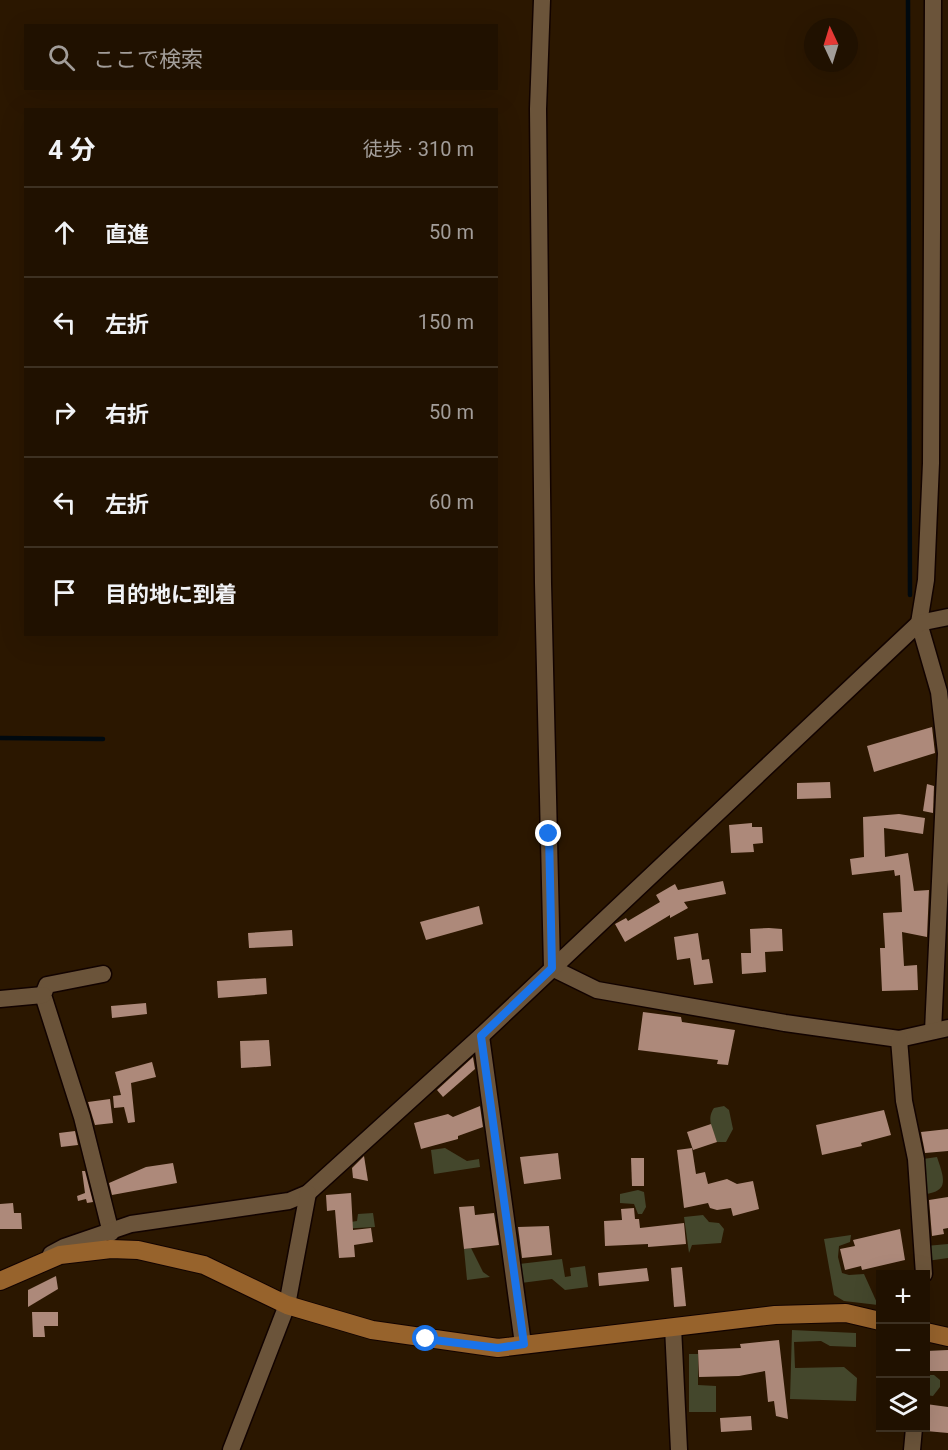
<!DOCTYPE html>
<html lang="ja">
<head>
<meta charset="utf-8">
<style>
  body { margin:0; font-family:Roboto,"Noto Sans JP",sans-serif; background:#281a0a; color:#f1f3f6 }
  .controls { position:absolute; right:18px; bottom:18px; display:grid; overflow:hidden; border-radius:0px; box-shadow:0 6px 24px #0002 }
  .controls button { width:54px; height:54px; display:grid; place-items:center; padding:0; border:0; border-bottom:2px solid #3d3122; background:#201100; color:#f1f3f6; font:30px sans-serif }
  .compass { position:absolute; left:804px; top:18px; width:54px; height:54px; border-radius:50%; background:#201100; box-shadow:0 6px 24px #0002; rotate:356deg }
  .stop { position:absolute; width:18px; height:18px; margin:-14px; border:4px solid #1a73e8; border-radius:50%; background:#fff }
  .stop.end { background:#1a73e8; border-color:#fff; box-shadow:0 2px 6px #0008 }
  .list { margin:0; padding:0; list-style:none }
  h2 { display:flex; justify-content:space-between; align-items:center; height:78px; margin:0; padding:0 24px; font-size:26px }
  h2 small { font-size:20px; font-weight:400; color:#a29d99 }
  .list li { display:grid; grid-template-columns:39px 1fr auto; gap:18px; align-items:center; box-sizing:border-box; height:90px; padding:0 24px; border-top:2px solid #3d3122 }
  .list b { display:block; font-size:22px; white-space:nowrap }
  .list em { font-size:20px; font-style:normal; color:#a29d99 }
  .icon { flex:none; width:33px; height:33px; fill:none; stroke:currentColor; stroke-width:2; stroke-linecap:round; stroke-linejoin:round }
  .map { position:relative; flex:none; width:948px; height:1450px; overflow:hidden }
  .search { position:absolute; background:#201100; box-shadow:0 6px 24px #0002; left:24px; top:24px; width:474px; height:66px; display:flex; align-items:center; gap:15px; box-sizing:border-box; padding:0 21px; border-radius:0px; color:#a29d99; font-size:22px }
  .panel { position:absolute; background:#201100; box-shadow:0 6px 24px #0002; left:24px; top:108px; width:474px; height:528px; border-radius:0px }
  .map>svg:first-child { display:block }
</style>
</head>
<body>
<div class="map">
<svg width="948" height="1450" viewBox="0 0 948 1450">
  <rect width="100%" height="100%" fill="#2b1700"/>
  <!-- green -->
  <g fill="#44472c">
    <path d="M724,1106l5,4 4,19 -7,13h-9c-4,-12 -11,-23 -3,-34z"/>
    <polygon points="445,1148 467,1161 479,1159 480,1167 434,1174 431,1150"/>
    <path d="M937,1157c9,26 11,35 -17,38l-4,-35z"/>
    <polygon points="638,1190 644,1192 646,1207 642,1214 638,1214 634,1204 620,1203 620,1194"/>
    <polygon points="373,1213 375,1227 339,1229 338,1224 357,1221 358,1214"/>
    <polygon points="703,1215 709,1222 719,1223 724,1229 721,1243 692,1245 689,1253 684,1217"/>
    <polygon points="851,1235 850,1242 839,1246 838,1257 842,1273 849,1275 864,1274 878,1305 844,1301 834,1295 824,1239"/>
    <polygon points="948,1244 948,1258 927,1261 926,1246"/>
    <polygon points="471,1248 483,1272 490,1277 467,1280 464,1249"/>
    <polygon points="562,1259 565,1277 571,1276 570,1268 585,1266 588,1287 565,1290 552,1279 521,1283 519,1264"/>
    <polygon points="792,1330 856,1333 856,1347 830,1346 821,1341 794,1342 795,1368 844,1367 857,1378 856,1401 790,1399"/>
    <polygon points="689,1354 698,1354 698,1385 716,1386 716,1412 689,1412"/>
    <polygon points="926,1375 934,1375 940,1380 940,1387 933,1396 926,1395"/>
  </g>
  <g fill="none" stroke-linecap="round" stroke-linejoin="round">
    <!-- stream -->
    <g stroke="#00090f" stroke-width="4.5">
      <polyline points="908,0 910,595"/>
      <polyline points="0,738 103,739"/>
    </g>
  </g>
  <!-- building -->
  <g fill="#ad897a">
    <polygon points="932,727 935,753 874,772 867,746"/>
    <polygon points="830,782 831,798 797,799 797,783"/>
    <polygon points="927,784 934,786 933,813 923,811"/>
    <polygon points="899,814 925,818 923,834 884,828 885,857 908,853 914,891 929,890 927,937 902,932 904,966 917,965 918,990 882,991 880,948 885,948 883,913 902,912 900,875 895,876 894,870 852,875 850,859 864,857 863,817"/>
    <polygon points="752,823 752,827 762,827 763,843 753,844 754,852 731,853 729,825"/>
    <polygon points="723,881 726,894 684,902 688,908 670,918 670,915 625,942 615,924 626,918 628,921 660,902 656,895 675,884 678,890"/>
    <polygon points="479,906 483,924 426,940 420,922"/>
    <polygon points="769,928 782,929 783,951 765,952 766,972 742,974 741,953 751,953 750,929"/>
    <polygon points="292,930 293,946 249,948 248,933"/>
    <polygon points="698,933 702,960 709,959 713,983 694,985 690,958 677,960 674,937"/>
    <polygon points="266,978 267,994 218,998 217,981"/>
    <polygon points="146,1003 147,1014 112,1018 111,1006"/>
    <polygon points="643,1012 681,1017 682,1022 735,1030 728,1065 717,1064 718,1060 638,1050"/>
    <polygon points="269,1040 271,1066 241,1068 240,1041"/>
    <polygon points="473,1057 475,1069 443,1097 437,1090"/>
    <polygon points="152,1062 156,1077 131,1083 135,1122 128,1123 124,1107 114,1108 113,1096 121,1095 115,1072"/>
    <polygon points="110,1099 113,1123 95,1125 88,1102"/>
    <polygon points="480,1106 483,1127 458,1136 458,1139 421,1149 414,1123 448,1114 453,1117"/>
    <polygon points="884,1110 891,1135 861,1143 862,1146 822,1155 816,1125"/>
    <polygon points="711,1124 717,1142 693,1150 687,1132"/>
    <polygon points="948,1129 948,1151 925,1153 921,1132"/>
    <polygon points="75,1131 78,1145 61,1147 59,1133"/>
    <polygon points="692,1148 696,1174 705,1172 708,1184 727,1179 737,1184 753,1181 759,1209 733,1216 731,1208 717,1210 710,1208 708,1203 684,1208 677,1150"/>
    <polygon points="558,1153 561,1179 524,1184 520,1157"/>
    <polygon points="364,1156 368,1181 353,1178 352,1168"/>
    <polygon points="631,1158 644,1158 644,1186 632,1186"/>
    <polygon points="173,1163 177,1183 112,1195 109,1183 146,1167"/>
    <polygon points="82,1171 85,1171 93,1202 87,1203 86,1199 78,1201 77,1196 85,1193"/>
    <polygon points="351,1193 353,1230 371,1228 373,1242 354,1245 355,1257 339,1258 335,1210 327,1211 326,1195"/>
    <polygon points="948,1197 948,1228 943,1229 944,1234 932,1236 929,1200"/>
    <polygon points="13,1203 14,1213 21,1213 22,1229 0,1229 0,1204"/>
    <polygon points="474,1206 475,1215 494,1213 499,1245 464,1249 459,1207"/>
    <polygon points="634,1208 635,1219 639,1219 640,1228 684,1223 686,1244 648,1247 648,1244 605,1246 604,1221 622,1220 621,1209"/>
    <polygon points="549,1226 552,1255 522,1258 518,1227"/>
    <polygon points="900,1229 905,1260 862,1270 861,1266 845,1270 840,1249 855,1246 853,1240"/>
    <polygon points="682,1267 686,1306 674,1307 671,1268"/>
    <polygon points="647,1268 649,1281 599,1286 598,1273"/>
    <polygon points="56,1276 58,1289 28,1307 28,1290"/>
    <polygon points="32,1312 58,1312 58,1326 44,1326 45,1337 33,1337"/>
    <polygon points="779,1340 788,1419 776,1416 774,1401 768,1402 765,1371 739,1376 699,1377 698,1350 741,1348 740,1344"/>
    <polygon points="948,1350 948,1371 926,1371 926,1351"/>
    <polygon points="926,1404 948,1407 948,1433 926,1431"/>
    <polygon points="751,1416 752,1430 721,1432 720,1418"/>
  </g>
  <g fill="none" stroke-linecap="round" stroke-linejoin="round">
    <!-- street casing -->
    <g stroke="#120300" stroke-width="19">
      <g id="street">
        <polyline points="542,0 538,109 543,583 552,968"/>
        <polyline points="933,0 931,463 926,580 919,623 939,692 946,753 933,1031"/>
        <polyline points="552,968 597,990 785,1023 899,1039 948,1028"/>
        <polyline points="103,974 47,985 43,995 82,1117 111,1233"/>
        <polyline points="0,999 43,995"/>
        <polyline points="481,1036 523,1344"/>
        <polyline points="899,1039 904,1101 916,1159 924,1274"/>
        <polyline points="51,1254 64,1247 131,1224 289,1201 308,1193 481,1036 919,623 948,617"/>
        <polyline points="673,1327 679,1450"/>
        <polyline points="231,1450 287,1305 308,1193"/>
        <polyline points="912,1450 914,1428"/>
      </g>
    </g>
    <!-- secondary casing -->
    <g stroke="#120300" stroke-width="20">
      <g id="secondary">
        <polyline points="0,1281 60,1255 111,1249 138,1250 204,1265 287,1305 372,1330 498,1348 775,1315 846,1313 880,1321"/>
        <polyline points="926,1332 948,1337"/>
      </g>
    </g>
    <!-- street -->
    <use href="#street" stroke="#6b543a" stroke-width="16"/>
    <!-- secondary -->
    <use href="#secondary" stroke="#97632c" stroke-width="18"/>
  </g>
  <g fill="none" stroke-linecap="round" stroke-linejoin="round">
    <!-- route -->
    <polyline stroke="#1a73e8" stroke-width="8" points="426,1339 498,1348 524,1344 481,1036 552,968 549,834"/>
  </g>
</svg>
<div class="controls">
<button>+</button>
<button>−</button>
<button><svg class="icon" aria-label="layers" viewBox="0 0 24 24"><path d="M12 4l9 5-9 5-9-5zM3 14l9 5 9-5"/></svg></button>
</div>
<svg class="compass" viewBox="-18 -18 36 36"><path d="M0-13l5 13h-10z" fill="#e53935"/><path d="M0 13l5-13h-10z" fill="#a29d99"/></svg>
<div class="stop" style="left:426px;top:1339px"></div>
<div class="stop end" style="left:549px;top:834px"></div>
<div class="search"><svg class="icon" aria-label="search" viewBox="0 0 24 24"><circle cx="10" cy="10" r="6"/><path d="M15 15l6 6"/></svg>ここで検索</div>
<section class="panel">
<h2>4 分<small>徒歩 · 310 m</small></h2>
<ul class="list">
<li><svg class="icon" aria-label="ahead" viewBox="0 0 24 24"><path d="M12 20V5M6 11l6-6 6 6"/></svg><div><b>直進</b></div><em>50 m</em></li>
<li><svg class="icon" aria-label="left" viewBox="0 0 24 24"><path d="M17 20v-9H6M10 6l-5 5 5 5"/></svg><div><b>左折</b></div><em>150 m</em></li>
<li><svg class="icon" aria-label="right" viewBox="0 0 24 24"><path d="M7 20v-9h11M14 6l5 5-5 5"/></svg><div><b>右折</b></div><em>50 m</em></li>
<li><svg class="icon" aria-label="left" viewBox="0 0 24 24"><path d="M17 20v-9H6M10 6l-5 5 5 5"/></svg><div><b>左折</b></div><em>60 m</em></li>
<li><svg class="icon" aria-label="arrive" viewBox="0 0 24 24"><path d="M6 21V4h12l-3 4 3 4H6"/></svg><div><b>目的地に到着</b></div></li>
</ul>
</section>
</div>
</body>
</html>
